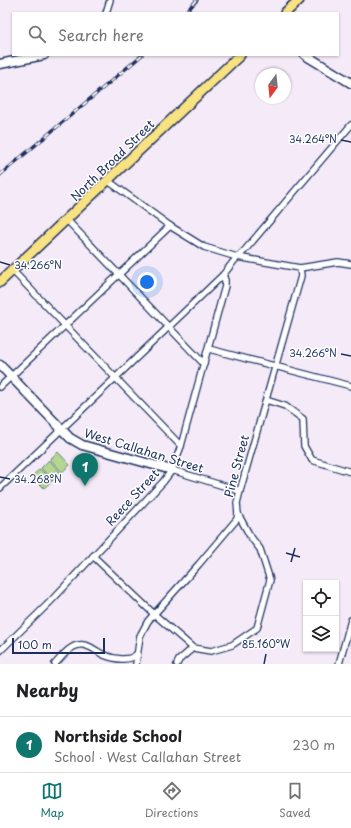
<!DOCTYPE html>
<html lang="en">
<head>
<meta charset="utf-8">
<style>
  body { margin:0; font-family:"Playpen Sans",sans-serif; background:#f2f2f2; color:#202124 }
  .controls { position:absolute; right:12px; bottom:12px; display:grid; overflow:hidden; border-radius:0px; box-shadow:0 1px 3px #0004 }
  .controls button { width:36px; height:36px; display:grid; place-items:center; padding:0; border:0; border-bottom:1px solid #e0e0e0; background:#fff; color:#202124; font:20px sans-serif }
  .compass { position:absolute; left:255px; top:68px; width:36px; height:36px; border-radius:50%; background:#fff; box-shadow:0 1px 3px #0004; rotate:195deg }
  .scale { position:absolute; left:12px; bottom:10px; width:93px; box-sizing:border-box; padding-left:4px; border:2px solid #1b2f5e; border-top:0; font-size:11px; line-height:14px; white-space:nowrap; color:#1b2f5e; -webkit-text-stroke:3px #fff; paint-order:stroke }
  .you { position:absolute; left:147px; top:282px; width:14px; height:14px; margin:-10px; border:3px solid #fff; border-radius:50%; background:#1a73e8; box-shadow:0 0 0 6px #1a73e833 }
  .badge { display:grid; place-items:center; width:26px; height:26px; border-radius:50%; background:#0f766e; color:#fff; font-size:13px; font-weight:700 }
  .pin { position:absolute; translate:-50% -33px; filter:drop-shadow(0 1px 2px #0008) }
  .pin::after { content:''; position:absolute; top:21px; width:14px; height:12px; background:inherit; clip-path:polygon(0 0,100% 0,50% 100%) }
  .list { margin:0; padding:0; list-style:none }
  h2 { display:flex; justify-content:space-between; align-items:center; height:52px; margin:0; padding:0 16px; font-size:17px }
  h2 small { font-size:13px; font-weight:400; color:#757577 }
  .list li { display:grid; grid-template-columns:26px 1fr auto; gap:12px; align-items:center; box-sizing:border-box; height:56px; padding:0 16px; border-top:1px solid #e0e0e0 }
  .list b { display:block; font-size:15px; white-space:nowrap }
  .list p { margin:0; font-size:13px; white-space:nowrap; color:#757577 }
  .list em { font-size:13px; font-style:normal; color:#757577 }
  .icon { flex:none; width:22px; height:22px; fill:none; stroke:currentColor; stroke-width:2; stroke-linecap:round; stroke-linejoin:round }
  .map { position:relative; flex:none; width:351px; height:664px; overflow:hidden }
  .search { position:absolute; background:#fff; box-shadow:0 1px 3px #0004; left:12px; right:12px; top:12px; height:44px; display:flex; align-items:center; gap:10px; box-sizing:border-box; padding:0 14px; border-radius:0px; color:#757577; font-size:15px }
  .sheet { height:108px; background:#fff }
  nav { display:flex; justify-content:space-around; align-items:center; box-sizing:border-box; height:56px; border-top:1px solid #e0e0e0; background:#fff; font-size:11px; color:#757577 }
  nav a { display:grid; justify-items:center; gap:2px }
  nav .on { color:#0f766e }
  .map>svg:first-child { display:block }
</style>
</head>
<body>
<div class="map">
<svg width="351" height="664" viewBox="0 0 351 664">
  <rect width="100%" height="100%" fill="#f5ebf8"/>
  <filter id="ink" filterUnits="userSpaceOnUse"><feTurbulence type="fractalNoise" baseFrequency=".025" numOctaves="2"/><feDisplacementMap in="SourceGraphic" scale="8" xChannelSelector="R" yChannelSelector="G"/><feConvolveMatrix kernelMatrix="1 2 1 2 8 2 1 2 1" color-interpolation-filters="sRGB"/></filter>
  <g filter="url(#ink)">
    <!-- green -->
    <g fill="#b3d690" stroke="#678277">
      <polygon points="58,452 70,465 62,472 50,459"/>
      <polygon points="49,460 61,473 53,481 41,468"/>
      <polygon points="40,469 52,481 44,488 32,476"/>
    </g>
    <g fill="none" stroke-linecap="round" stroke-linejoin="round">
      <!-- street casing -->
      <g stroke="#1b2f5e" stroke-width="8">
        <g id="street">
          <polyline points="106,13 110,0"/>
          <polyline points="107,180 170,226 204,247 237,257 300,268 338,262 351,264"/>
          <polyline points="67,220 204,364"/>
          <polyline points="12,270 181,446"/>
          <polyline points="209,349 351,386"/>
          <polyline points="0,387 170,226"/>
          <polyline points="266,400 285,406 303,419 304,446 312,460 351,472"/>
          <polyline points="172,470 240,491"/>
          <polyline points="0,488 223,275 234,261 245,250 351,125"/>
          <polyline points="93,556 154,614 193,648 211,651 232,645 257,628 270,580 260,549 250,536 238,514"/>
          <polyline points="0,651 50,602 163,482 172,470 181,446 225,286 225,280 223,275"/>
          <path d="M55,664c6,-6 14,-18 24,-19 9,-2 18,7 25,10 10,4 25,7 33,-1"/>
          <polyline points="136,664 140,636 148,621 199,564 237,519 238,514 237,503 240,491 301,276 300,268"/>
          <polyline points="177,664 179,660 193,648"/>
          <polyline points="339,664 351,620"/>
        </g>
      </g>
      <!-- secondary casing -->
      <g stroke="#1b2f5e" stroke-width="11">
        <g id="secondary">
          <polyline points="305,55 351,83"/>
          <polyline points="0,64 44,55"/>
          <polyline points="0,365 70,438 82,445 172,470"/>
        </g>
      </g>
      <!-- primary casing -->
      <g stroke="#1b2f5e" stroke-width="12">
        <g id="primary">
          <polyline points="285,13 299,0"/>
          <polyline points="0,282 240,55"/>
        </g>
      </g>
      <!-- street -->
      <use href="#street" stroke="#fff" stroke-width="5.5"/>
      <!-- secondary -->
      <use href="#secondary" stroke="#fff" stroke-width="8"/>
      <!-- primary -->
      <use href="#primary" stroke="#f8e281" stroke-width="9"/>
      <!-- rail casing -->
      <g stroke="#1b2f5e" stroke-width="3.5">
        <g id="rail">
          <polyline points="185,13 197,0"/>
          <polyline points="0,175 142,55"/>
        </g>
      </g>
      <!-- rail -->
      <use href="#rail" stroke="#fff" stroke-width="2" stroke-dasharray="6" stroke-linecap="butt"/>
    </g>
  </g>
  <!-- ticks -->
  <path fill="none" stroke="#1b2f5e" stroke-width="1.5" d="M341,140l10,2M0,262l10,3M341,354l10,2M0,477l10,2M286,553l14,4M291,562l4,-14M264,664l2,-10"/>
  <g text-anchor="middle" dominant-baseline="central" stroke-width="3" stroke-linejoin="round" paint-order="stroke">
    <!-- street labels -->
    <g font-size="12" fill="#1b2f5e" stroke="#fff">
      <text transform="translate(112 160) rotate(-44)">North Broad Street</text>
      <text transform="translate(144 450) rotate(17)">West Callahan Street</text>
      <text transform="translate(236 466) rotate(-75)">Pine Street</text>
      <text transform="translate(132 497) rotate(-47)">Reece Street</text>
    </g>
  </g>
  <g font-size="10" text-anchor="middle" fill="#1b2f5e" stroke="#fff" stroke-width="3" stroke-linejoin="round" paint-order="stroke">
    <text x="313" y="143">34.264°N</text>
    <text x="38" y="269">34.266°N</text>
    <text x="313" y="357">34.266°N</text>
    <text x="38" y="483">34.268°N</text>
    <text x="266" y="648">85.160°W</text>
  </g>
</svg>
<div class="controls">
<button><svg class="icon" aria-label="locate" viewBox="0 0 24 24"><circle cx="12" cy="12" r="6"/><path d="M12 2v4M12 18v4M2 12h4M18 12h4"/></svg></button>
<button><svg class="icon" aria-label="layers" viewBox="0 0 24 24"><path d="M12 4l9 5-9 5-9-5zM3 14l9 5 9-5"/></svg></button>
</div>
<svg class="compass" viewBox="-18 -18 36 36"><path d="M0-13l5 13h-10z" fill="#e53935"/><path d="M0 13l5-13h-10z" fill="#757577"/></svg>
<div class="scale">100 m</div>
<div class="you"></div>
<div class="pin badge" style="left:85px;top:486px">1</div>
<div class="search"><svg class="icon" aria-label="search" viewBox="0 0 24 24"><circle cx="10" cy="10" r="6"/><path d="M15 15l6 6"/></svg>Search here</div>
</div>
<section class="sheet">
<h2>Nearby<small></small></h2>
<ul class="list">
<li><span class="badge">1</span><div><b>Northside School</b><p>School · West Callahan Street</p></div><em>230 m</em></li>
</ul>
</section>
<nav>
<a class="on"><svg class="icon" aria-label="map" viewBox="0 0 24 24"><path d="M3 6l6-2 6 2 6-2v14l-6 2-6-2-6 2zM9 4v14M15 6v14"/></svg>Map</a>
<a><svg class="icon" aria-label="directions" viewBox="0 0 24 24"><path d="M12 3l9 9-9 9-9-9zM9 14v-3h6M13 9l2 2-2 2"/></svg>Directions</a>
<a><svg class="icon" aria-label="saved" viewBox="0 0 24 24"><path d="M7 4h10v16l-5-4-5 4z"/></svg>Saved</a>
</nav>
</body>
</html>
